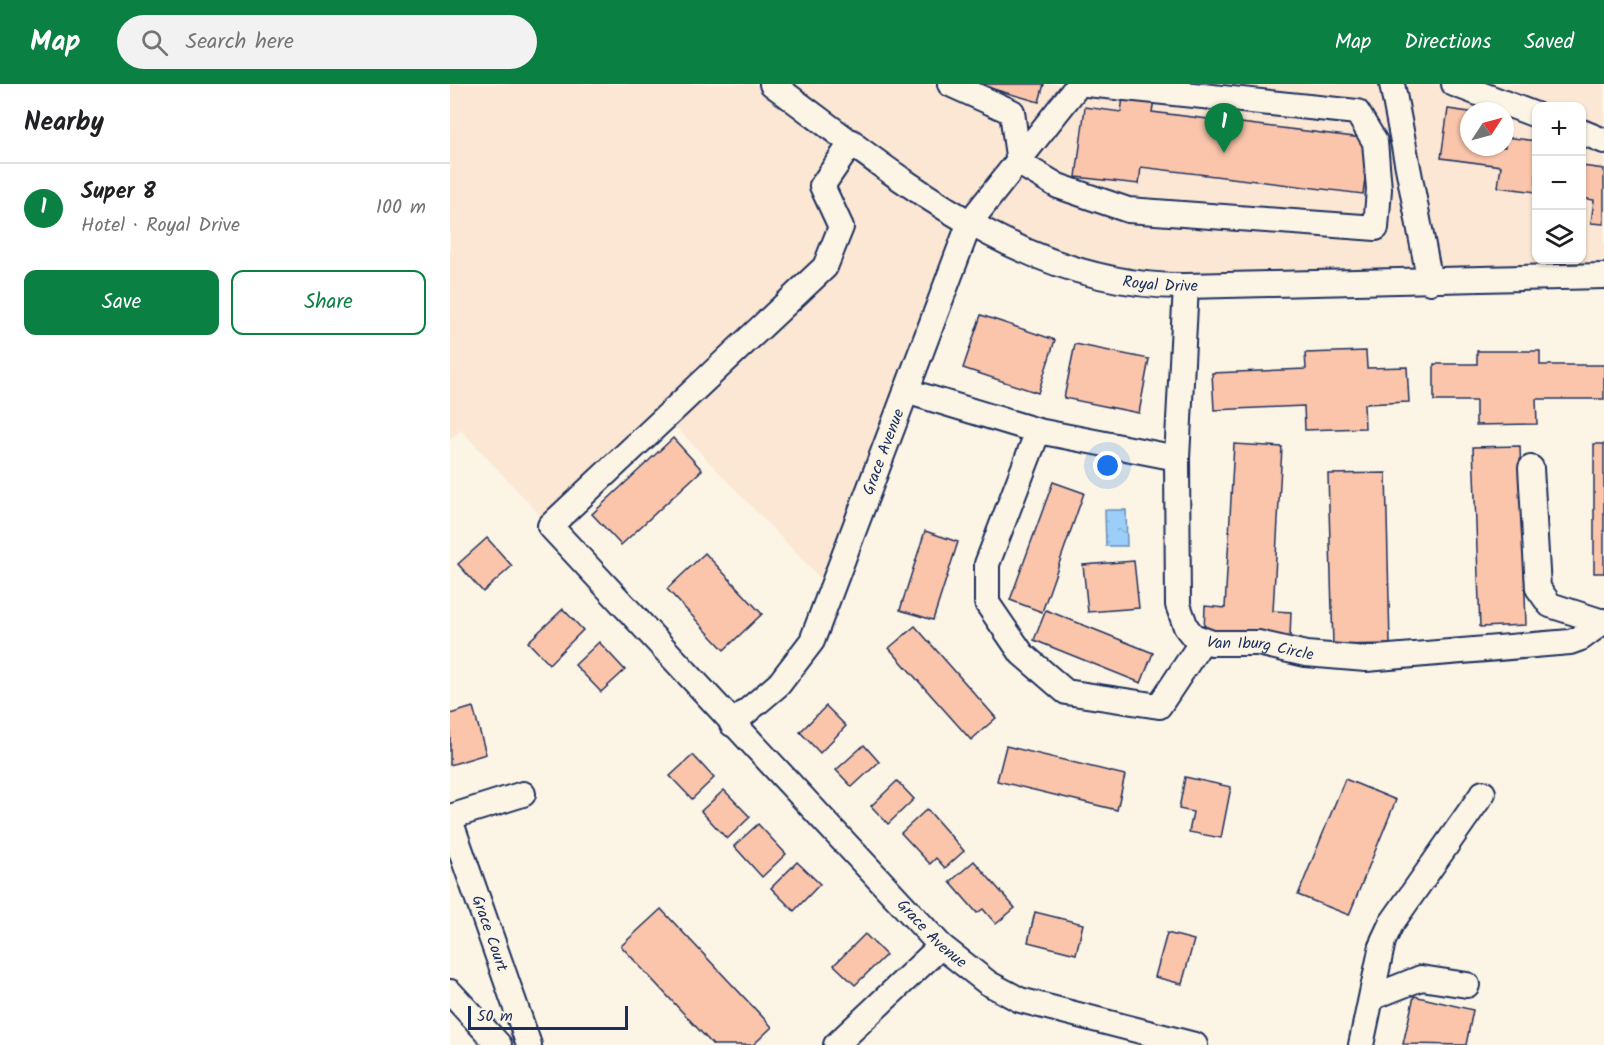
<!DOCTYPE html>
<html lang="en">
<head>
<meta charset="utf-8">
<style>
  body { margin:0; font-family:Kalam,sans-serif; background:#f2f2f2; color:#202124 }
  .controls { position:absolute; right:18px; top:18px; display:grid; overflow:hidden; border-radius:12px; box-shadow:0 2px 4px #0004 }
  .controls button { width:54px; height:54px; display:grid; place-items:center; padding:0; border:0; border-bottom:2px solid #e0e0e0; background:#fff; color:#202124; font:30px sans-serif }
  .compass { position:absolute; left:1010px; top:18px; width:54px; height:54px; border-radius:50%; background:#fff; box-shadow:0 2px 4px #0004; rotate:54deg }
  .scale { position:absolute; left:18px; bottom:15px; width:160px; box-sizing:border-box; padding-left:6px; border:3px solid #1b2f5e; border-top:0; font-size:16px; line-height:21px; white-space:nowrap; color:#1b2f5e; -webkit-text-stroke:4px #fcf5e5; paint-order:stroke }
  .you { position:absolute; left:658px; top:382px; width:21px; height:21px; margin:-15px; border:4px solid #fff; border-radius:50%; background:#1a73e8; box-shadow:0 0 0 9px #1a73e833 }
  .badge { display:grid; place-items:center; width:39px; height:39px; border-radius:50%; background:#0b8043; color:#fff; font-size:20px; font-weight:700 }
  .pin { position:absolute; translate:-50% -50px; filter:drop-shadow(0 2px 3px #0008) }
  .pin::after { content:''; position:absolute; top:32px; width:21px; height:18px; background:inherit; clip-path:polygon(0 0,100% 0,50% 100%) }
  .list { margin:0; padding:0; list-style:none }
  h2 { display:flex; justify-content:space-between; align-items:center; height:78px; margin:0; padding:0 24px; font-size:26px }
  h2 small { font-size:20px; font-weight:400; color:#757577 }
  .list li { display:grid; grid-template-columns:39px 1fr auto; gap:18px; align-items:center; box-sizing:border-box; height:90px; padding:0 24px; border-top:2px solid #e0e0e0 }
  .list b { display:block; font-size:22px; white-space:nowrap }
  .list p { margin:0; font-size:20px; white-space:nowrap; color:#757577 }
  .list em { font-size:20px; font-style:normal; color:#757577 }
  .actions { display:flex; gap:12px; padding:18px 24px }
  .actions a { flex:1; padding:14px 0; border:2px solid #0b8043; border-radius:12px; text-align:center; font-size:21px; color:#0b8043 }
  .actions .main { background:#0b8043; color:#fff }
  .icon { flex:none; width:33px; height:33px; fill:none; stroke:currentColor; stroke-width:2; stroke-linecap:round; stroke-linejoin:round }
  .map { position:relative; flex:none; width:1154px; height:961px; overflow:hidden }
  header { display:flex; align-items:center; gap:36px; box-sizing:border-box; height:84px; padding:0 30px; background:#0b8043; color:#fff }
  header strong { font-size:28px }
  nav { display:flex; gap:33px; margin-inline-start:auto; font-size:21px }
  .search { width:420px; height:54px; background:#f2f2f2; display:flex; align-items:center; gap:15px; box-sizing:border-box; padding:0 21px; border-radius:33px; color:#757577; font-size:22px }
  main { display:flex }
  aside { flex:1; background:#fff }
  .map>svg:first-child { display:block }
</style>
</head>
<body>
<header>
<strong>Map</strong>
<div class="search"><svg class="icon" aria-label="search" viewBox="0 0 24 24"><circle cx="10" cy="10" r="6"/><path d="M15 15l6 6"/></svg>Search here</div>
<nav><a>Map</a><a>Directions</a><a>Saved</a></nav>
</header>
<main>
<aside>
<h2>Nearby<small></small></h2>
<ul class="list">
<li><span class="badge">1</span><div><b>Super 8</b><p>Hotel · Royal Drive</p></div><em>100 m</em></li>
</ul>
<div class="actions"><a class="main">Save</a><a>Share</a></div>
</aside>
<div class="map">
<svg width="1154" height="961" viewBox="0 0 1154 961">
  <defs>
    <pattern id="water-ripples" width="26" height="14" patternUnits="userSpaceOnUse" patternTransform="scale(1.5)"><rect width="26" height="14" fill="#9bcef8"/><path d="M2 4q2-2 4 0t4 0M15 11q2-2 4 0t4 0" fill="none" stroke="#85b1d7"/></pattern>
  </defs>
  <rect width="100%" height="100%" fill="#fcf5e5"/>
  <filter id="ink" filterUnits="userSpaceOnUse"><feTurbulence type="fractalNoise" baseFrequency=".0167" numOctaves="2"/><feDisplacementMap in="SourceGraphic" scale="12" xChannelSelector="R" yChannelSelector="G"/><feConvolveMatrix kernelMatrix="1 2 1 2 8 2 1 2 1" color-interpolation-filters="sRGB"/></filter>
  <g filter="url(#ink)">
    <!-- built -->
    <path fill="#fbe7d4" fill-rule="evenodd" d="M0,0h1154v192l-484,5 -150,-59 -139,368 -156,-164 -116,110 -98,-106 -11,10zM1086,22h46v154h-46zM1019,27h36v36h-36z"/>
    <!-- water -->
    <polygon fill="url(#water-ripples)" stroke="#688eba" stroke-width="1.5" points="655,426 676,426 677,462 656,462"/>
    <!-- building -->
    <g fill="#fac5ab" stroke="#1b2f5e" stroke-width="1.5">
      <polygon points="525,0 594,0 589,18"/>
      <polygon points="674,6 705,10 702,28 920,55 913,110 691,83 689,100 626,93 635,23 671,28"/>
      <polygon points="998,25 1019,28 1019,63 1055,63 1055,53 1086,57 1086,108 1048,103 1051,82 991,74"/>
      <polygon points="1132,82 1154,85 1154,140 1141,139 1144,116 1132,114"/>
      <polygon points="531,231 605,256 588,309 513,284"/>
      <polygon points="625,260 699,275 689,329 614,314"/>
      <polygon points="916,267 917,284 957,283 959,318 914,320 915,344 855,346 854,322 764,326 762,289 856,285 855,269"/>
      <polygon points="1027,267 1090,267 1090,281 1154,281 1154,315 1086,315 1087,340 1026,341 1026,317 984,317 984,280 1027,280"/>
      <polygon points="223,354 252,386 171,461 142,430"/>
      <polygon points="784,360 832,363 823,527 841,528 840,554 754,550 755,522 775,524"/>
      <rect x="1144" y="360" width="10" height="129"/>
      <polygon points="1070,362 1076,541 1030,543 1023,363"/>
      <polygon points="936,389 940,560 883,561 878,390"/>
      <polygon points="603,398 634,409 592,528 560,516"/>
      <polygon points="475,447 508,458 483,536 450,526"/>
      <polygon points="37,454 62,482 33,508 8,480"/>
      <polygon points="255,469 312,530 274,566 217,505"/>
      <polygon points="684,477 689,524 638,528 633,481"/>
      <polygon points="113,525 133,546 99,580 78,558"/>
      <polygon points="596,526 703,569 691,599 584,556"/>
      <polygon points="465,542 546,634 521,656 439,564"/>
      <polygon points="149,558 175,586 151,608 125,581"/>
      <polygon points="376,622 396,642 370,669 350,648"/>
      <polygon points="23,623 36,670 0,681 0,630"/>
      <polygon points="414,661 429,678 402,703 386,686"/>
      <polygon points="556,662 675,691 667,726 547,697"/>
      <polygon points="243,671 264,694 242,715 220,692"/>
      <polygon points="735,693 781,703 771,754 739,748 743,728 729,725"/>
      <polygon points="895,695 946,716 899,831 848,811"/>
      <polygon points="447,697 464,715 438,740 421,722"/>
      <polygon points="274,706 300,733 277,755 251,727"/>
      <polygon points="477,725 514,767 495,784 486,774 480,780 451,749"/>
      <polygon points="308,740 336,770 312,793 284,762"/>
      <polygon points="524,777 565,824 546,840 533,825 527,829 500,798"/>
      <polygon points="347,778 370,800 344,827 321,804"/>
      <polygon points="211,825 322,943 303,961 263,961 171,862"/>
      <polygon points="585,828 633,840 626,870 578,858"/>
      <polygon points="717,849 744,856 732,900 705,893"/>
      <polygon points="415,850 436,871 405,901 384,881"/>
      <polygon points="964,912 1023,926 1016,961 953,960"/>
    </g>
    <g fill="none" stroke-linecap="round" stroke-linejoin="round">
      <!-- minor casing -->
      <g stroke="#1b2f5e" stroke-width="28">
        <g id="minor">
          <path id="s1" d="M322,0c124,91 252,204 414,202l418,-10"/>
          <polyline points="500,0 562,28 569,79 608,102 678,126 926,144 929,105 925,58 907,28 637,0"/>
          <polyline points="942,0 980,198"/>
          <polyline points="1004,0 1086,31"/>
          <polyline points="1132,48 1154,57"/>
          <path id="s2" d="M402,58l-30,44 19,41 -16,40 -275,259 391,420 47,37 32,17 175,45"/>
          <path id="s3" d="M736,202l-9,172 1,147 8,22 7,9 19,7h46l48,11 60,5 204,-17 11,-4 23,-17"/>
          <polyline points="456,307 588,347 727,374"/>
          <polyline points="588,347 537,480 537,519 572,570 616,608 709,622 753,556"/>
          <polyline points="1081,384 1088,504 1100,521 1153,538"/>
          <path id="s4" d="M282,640l47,-40 33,-43 158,-419 109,-138"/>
          <polyline points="0,733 73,710"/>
          <path id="s5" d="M0,736l79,225"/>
          <polyline points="0,908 49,961"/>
          <polyline points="923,913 971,894 1017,901"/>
          <polyline points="386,961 491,862"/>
          <polyline points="911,961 933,857 941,840 1033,709"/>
        </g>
      </g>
      <!-- minor -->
      <use href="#minor" stroke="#fcf5e5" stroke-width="24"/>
    </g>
  </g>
  <g text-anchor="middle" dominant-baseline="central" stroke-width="4.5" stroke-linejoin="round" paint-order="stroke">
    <!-- street labels -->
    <g font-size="16" fill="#1b2f5e" stroke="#fcf5e5">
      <text stroke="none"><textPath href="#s1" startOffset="444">Royal Drive</textPath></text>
      <text stroke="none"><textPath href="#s4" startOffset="318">Grace Avenue</textPath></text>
      <text stroke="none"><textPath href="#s3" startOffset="423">Van Iburg Circle</textPath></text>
      <text stroke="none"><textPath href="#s5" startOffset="120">Grace Court</textPath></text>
      <text stroke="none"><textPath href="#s2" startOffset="1078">Grace Avenue</textPath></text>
    </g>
  </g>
</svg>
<div class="controls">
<button>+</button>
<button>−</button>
<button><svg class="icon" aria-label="layers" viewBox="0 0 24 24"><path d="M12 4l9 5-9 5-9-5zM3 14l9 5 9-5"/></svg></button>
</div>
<svg class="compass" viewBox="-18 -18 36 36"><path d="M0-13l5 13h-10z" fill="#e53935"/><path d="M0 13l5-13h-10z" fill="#757577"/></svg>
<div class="scale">50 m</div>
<div class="you"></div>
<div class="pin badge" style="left:774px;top:69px">1</div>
</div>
</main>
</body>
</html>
